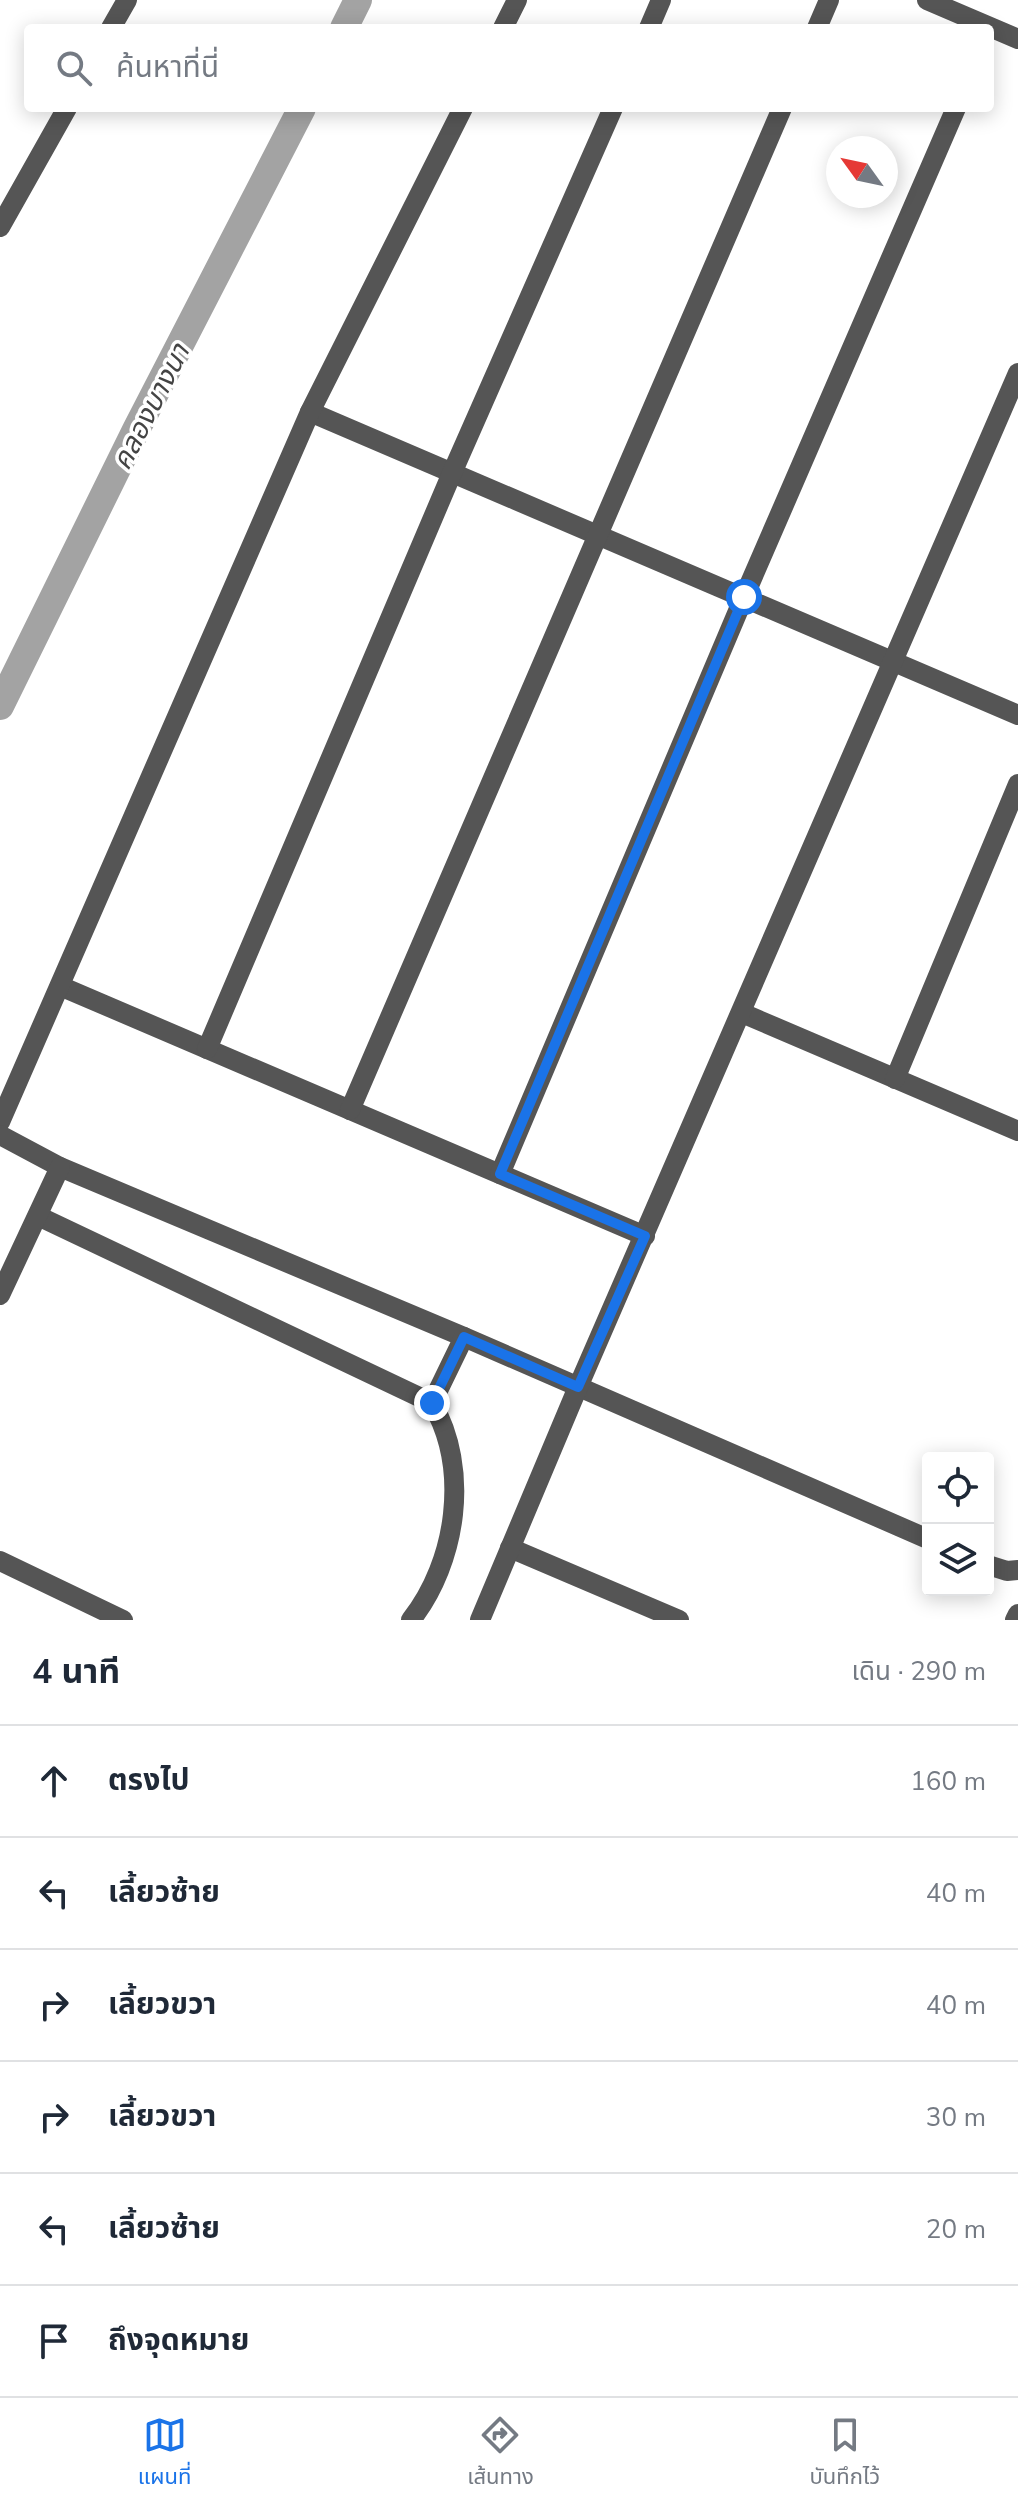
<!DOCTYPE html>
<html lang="th">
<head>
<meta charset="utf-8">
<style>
  body { margin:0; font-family:"Nunito Sans","Noto Sans Thai",sans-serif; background:#f6f6f7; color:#1f2937 }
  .controls { position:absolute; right:24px; bottom:24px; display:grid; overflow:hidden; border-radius:8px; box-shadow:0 4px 20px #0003 }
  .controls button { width:72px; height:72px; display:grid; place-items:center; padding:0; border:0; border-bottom:2px solid #e0e1e3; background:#fff; color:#1f2937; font:40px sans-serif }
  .compass { position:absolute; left:826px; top:136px; width:72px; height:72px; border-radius:50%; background:#fff; box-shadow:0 4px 20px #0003; rotate:303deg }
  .stop { position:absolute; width:24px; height:24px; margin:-18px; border:6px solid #1a73e8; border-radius:50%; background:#fff }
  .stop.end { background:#1a73e8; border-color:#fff; box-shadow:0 2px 8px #0008 }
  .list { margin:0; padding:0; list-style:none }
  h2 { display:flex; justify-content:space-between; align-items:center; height:104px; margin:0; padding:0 32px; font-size:34px }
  h2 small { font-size:26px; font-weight:400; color:#747a83 }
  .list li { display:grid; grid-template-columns:52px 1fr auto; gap:24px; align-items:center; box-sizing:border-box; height:112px; padding:0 32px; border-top:2px solid #e0e1e3 }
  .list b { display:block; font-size:30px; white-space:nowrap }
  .list em { font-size:26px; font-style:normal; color:#747a83 }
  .icon { flex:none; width:44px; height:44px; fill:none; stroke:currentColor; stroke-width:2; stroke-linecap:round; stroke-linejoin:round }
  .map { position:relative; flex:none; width:1018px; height:1620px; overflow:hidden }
  .search { position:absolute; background:#fff; box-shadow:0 4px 20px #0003; left:24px; right:24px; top:24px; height:88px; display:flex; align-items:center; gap:20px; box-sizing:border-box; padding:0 28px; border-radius:8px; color:#747a83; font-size:30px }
  .sheet { height:776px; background:#fff }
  nav { display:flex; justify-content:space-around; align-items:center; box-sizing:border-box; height:112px; border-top:2px solid #e0e1e3; background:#fff; font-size:22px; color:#747a83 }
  nav a { display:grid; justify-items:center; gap:4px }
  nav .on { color:#1a73e8 }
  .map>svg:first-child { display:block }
</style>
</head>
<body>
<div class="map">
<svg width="1018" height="1620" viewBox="0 0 1018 1620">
  <rect width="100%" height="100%" fill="#fff"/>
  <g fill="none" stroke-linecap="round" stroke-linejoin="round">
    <!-- canal -->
    <g stroke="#a3a3a3" stroke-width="28">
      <polyline points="344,28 358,0"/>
      <polyline points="0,706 136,430 302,108"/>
    </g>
    <!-- minor -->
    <g stroke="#555" stroke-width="20">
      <polyline points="927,0 1018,39"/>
      <polyline points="111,28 127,0"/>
      <polyline points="503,28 517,0"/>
      <polyline points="649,28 661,0"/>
      <polyline points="817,28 829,0"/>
      <polyline points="0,227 67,108"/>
      <polyline points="310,412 1018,715"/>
      <polyline points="60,986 645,1236"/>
      <polyline points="742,1013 1018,1131"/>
      <polyline points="207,1049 452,473 613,108"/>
      <polyline points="895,1079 1018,784"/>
      <polyline points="350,1110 782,108"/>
      <polyline points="0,1122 310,412 463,108"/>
      <polyline points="0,1135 60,1167 464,1337 928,1539"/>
      <polyline points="500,1174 744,597 956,108"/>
      <path d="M38,1216l394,187c38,66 25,158 -21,217"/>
      <polyline points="0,1295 60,1167"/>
      <polyline points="432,1403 464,1337"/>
      <polyline points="510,1548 679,1620"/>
      <polyline points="0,1561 123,1620"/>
      <polyline points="988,1565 1007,1571 1018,1570"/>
      <polyline points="480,1620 578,1387 1018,373"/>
      <polyline points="1015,1620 1018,1614"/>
    </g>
  </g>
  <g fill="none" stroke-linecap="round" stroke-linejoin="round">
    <!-- route -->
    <polyline stroke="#1a73e8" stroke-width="10" points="432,1403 464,1337 578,1387 645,1236 500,1174 744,597"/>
  </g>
  <g text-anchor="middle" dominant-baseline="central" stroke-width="7" stroke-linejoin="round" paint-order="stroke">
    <!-- water labels -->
    <g font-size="28" font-style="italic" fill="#444" stroke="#fff">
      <text transform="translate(151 407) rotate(-63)">คลองบางนา</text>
    </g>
  </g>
</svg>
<div class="controls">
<button><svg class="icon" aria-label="locate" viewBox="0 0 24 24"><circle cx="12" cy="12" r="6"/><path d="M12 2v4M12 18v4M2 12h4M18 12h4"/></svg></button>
<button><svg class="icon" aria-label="layers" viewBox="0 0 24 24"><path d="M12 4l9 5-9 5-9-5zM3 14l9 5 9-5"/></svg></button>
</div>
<svg class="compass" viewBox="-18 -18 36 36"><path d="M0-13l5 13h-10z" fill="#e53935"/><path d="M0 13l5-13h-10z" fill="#747a83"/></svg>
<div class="stop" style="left:744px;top:597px"></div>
<div class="stop end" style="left:432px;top:1403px"></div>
<div class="search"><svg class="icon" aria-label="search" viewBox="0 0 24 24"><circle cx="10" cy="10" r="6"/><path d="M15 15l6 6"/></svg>ค้นหาที่นี่</div>
</div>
<section class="sheet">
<h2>4 นาที<small>เดิน · 290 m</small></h2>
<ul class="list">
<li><svg class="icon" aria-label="ahead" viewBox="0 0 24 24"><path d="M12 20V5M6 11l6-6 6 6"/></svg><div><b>ตรงไป</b></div><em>160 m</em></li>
<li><svg class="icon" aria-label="left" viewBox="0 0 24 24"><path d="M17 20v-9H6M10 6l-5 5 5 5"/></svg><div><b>เลี้ยวซ้าย</b></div><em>40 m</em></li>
<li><svg class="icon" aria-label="right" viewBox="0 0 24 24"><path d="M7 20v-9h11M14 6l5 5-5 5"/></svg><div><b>เลี้ยวขวา</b></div><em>40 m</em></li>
<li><svg class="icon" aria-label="right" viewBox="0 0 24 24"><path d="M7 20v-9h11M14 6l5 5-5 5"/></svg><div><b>เลี้ยวขวา</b></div><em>30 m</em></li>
<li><svg class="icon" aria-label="left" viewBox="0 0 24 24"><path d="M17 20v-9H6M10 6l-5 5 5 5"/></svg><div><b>เลี้ยวซ้าย</b></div><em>20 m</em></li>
<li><svg class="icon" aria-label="arrive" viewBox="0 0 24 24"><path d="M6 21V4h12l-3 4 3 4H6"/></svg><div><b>ถึงจุดหมาย</b></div></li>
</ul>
</section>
<nav>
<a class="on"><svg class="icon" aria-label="map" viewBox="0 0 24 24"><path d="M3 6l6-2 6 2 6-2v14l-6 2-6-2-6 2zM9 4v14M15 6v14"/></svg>แผนที่</a>
<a><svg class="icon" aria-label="directions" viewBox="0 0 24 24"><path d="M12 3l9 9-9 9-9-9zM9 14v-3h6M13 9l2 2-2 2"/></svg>เส้นทาง</a>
<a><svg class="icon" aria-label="saved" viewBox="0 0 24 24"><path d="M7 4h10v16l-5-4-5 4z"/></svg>บันทึกไว้</a>
</nav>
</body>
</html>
